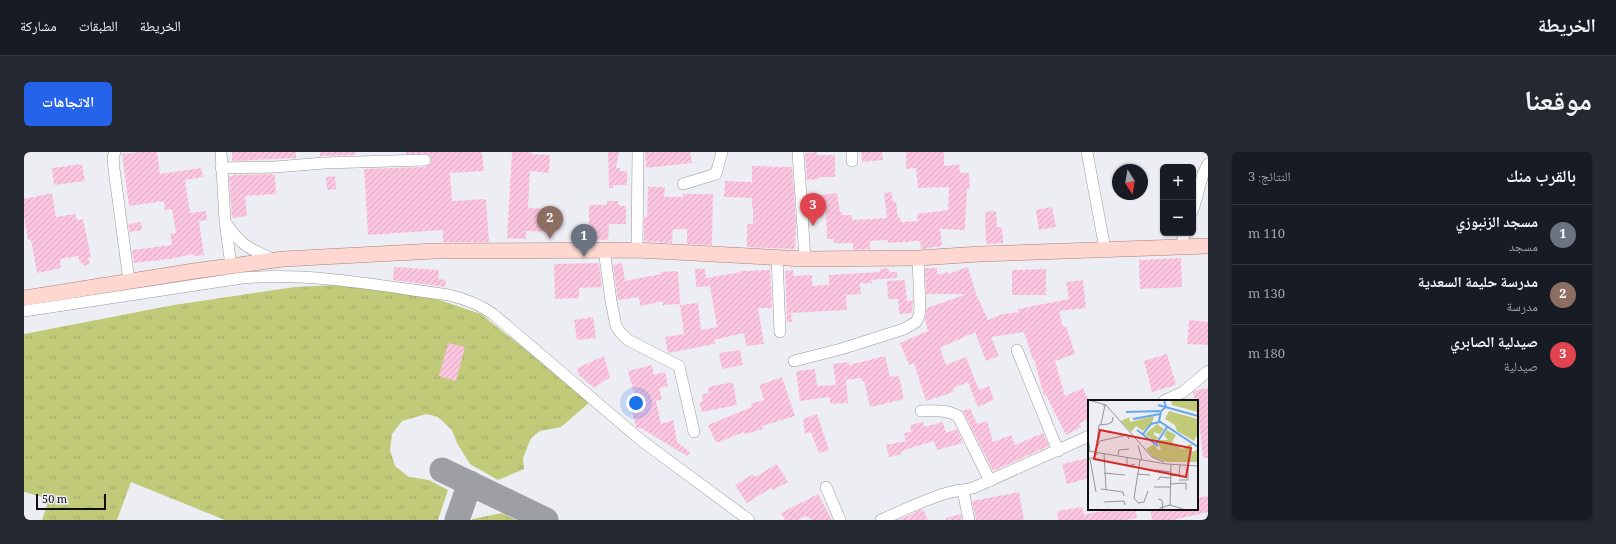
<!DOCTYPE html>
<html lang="ar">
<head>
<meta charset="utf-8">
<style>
  body { margin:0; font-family:Georgia,"Noto Naskh Arabic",serif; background:#242831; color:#f1f3f6; direction:rtl }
  .controls { position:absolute; right:12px; top:12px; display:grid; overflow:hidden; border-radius:6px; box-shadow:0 1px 3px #0004 }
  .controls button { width:36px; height:36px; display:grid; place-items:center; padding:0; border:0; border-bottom:1px solid #363941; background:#171b24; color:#f1f3f6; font:20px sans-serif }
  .compass { position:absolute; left:1088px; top:12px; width:36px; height:36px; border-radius:50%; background:#171b24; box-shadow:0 1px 3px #0004; rotate:169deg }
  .scale { position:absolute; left:12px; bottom:10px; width:70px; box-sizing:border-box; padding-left:4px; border:2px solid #0e0f11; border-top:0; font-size:11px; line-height:14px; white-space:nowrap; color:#0e0f11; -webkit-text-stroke:3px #edeef4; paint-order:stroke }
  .you { position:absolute; left:612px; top:251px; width:14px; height:14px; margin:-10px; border:3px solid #fff; border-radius:50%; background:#1a73e8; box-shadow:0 0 0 6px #1a73e833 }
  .badge { display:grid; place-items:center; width:26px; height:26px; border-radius:50%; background:#2563eb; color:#fff; font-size:13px; font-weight:700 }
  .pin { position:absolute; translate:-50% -33px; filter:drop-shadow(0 1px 2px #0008) }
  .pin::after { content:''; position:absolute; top:21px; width:14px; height:12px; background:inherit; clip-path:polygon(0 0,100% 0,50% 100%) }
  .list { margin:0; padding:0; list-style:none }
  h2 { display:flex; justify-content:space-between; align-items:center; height:52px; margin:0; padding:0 16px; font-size:17px }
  h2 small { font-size:13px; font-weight:400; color:#9ea1a6 }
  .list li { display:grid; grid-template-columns:26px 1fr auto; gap:12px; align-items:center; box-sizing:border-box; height:60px; padding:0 16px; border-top:1px solid #363941 }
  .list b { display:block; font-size:15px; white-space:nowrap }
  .list p { margin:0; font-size:13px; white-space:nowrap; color:#9ea1a6 }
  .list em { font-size:13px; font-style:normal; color:#9ea1a6 }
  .map { position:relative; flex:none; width:1184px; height:368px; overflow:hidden; direction:ltr; border-radius:6px }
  header { display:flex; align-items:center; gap:24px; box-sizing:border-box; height:56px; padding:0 20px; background:#171b24; border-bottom:1px solid #363941 }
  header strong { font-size:19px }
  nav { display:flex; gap:22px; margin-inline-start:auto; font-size:14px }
  .intro { display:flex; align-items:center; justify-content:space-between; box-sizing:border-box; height:96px; padding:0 24px }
  h1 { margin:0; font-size:28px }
  .button { padding:10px 18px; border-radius:6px; background:#2563eb; color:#fff; font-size:14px; font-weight:700 }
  main { display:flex; gap:24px; padding:0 24px }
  aside { flex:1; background:#171b24; border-radius:6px; box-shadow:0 1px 3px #0004 }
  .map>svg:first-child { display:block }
</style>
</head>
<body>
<header>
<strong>الخريطة</strong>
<nav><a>الخريطة</a><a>الطبقات</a><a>مشاركة</a></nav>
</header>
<div class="intro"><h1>موقعنا</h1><a class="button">الاتجاهات</a></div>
<main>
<aside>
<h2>بالقرب منك<small>النتائج: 3</small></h2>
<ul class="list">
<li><span class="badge" style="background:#6b7280">1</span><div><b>مسجد الزنبوزي</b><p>مسجد</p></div><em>110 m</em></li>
<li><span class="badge" style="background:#8d6e63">2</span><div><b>مدرسة حليمة السعدية</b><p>مدرسة</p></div><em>130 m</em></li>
<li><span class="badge" style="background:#e0444e">3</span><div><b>صيدلية الصابري</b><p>صيدلية</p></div><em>180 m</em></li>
</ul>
</aside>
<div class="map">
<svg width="1184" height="368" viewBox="0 0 1184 368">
  <defs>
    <pattern id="grass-tufts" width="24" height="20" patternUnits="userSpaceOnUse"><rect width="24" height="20" fill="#c0ca79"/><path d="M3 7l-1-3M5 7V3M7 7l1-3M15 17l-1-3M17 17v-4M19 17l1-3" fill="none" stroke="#a4ac68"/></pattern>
    <pattern id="building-hatch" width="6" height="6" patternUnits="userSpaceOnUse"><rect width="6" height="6" fill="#fdc6e0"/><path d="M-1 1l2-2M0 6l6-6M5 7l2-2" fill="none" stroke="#d8a9bf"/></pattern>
  </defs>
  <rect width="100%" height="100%" fill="#edeef4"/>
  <!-- grass -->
  <g fill="url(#grass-tufts)">
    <polygon points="336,132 401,143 457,162 566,250 537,275 516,279 507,286 499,306 500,317 474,328 446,312 433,291 428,278 414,265 402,262 378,269 368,282 366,298 371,314 385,325 405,328 424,338 414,368 201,368 107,330 93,368 18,368 25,347 0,340 0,182 150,153 271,135"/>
    <polygon points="478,361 492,368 448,368 448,367"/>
  </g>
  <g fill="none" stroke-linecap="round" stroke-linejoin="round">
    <!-- taxiway -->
    <g stroke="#9e9fa4" stroke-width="25">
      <polyline points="418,318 522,368"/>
      <polyline points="433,368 446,331"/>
    </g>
  </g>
  <!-- building -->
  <g fill="url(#building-hatch)">
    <polygon points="115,0 133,0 136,22 177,16 179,25 161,28 166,61 182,59 183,68 175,69 180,103 170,104 169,102 145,107 110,111 108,98 148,93 146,82 152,81 148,57 141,58 140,49 105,54 98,2"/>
    <polygon points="208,0 272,0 272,6 208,9"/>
    <polygon points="296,0 332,0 332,3 296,4"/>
    <polygon points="382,0 458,0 460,19 426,21 428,49 462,47 465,90 419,90 419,78 344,83 340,17 401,15 407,11 407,5 404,2 382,2"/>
    <polygon points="488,0 507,0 507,2 526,3 525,21 506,19 504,56 528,57 528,66 531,66 531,80 502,79 502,87 483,86"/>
    <polygon points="584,0 595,0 592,16 596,16 596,19 603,19 603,33 590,33 589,36 585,36"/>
    <polygon points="621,0 666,0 668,11 622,16"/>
    <polygon points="793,0 793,3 811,3 811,25 795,25 795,27 783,28 781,1"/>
    <polygon points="837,0 858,0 859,8 838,10"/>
    <polygon points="882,0 920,0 920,14 935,12 936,21 945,21 946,37 943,37 941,78 916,77 918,94 897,97 896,89 864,91 864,88 846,89 846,97 829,98 829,91 810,91 810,87 803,87 802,58 790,59 788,44 813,41 816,60 818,60 818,63 828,63 828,68 863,66 860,41 868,40 869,50 872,50 874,66 876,65 877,70 894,69 893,62 924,58 925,35 894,36 892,16 882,17"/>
    <polygon points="58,12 61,29 30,33 28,16"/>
    <polygon points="728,14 768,15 772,70 771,97 723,95 723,72 729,72 729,56 728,56 728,46 700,45 701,29 728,30"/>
    <polygon points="251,22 252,42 221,44 223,64 208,66 205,24 209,24 209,23"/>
    <polygon points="311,24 312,37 303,38 302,25"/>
    <polygon points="624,35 641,35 640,45 659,45 659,42 689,42 688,93 663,92 663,77 649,77 648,91 620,89 620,65 623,65"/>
    <polygon points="28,41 32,65 51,62 53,68 59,67 67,105 64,106 66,112 59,114 58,110 56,111 54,104 36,107 37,116 13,121 7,88 4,88 0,65 0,47"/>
    <polygon points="583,49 594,49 595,54 602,54 602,72 585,72 584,88 562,87 563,73 565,73 565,53 583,53"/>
    <polygon points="1028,55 1032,75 1015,78 1012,58"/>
    <polygon points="972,59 973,75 978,75 979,91 962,92 961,60"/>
    <polygon points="117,70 118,78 106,80 104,72"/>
    <polygon points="1157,106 1158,135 1116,137 1115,108"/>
    <polygon points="575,111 578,135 555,136 555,146 531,147 530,112"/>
    <polygon points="598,111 601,129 637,122 637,120 654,119 656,152 639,153 639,149 616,154 615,145 594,148 589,113"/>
    <polygon points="370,115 415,118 414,127 422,128 421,135 369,128"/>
    <polygon points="944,115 952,142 964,168 979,162 995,160 994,157 1045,147 1042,130 1059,128 1062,156 1035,159 1039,175 1042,174 1051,202 1031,209 1041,244 1059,236 1065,250 1065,267 1055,272 1057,275 1042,283 1022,243 1020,244 1010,207 1009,208 1000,180 967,185 975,204 962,209 951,180 916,196 922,213 942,205 955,238 965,234 970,248 954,255 944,230 929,236 930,240 902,249 890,211 885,213 876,191 904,179 901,168 903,156 943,142 902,142 901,116 913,116 913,123 924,120 924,122"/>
    <polygon points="864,116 865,120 873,120 873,126 847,128 848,131 836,131 837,142 822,143 823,158 767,161 768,170 763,170 761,119 769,118 770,124 788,123 788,134 805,133 805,123 856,120 856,117"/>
    <polygon points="671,117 681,117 682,126 717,120 717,119 746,118 748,156 734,156 740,192 722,194 720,181 690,188 691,192 644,201 641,185 660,182 656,153 674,151 677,178 693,175 686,134 672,135"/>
    <polygon points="1022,117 1022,143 988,143 988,118"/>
    <polygon points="881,128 883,149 889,149 888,161 875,162 874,147 864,147 863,129"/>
    <polygon points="569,165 572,186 553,188 550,168"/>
    <polygon points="1165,168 1184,170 1184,193 1163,192"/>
    <polygon points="424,191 441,195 432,229 415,224"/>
    <polygon points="716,198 719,213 698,217 695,201"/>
    <polygon points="1143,202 1152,233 1128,240 1120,209"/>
    <polygon points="580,204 586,225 570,236 554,222 553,216"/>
    <polygon points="861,204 866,225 875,224 880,247 846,255 840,229 838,229 837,226 822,228 824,251 806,252 806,245 776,249 772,219 791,217 793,234 812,233 809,212 825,210 825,213"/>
    <polygon points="628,213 630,223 641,220 644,234 635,236 638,247 632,249 637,272 649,268 653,290 666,300 663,304 617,276 614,276 612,275 608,257 614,256 604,219"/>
    <polygon points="758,225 771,264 738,274 739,277 721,282 720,280 692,291 684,273 728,255 727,251 740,248 735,233"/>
    <polygon points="709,230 713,253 678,260 675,250 679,249 678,242 685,241 684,235"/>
    <polygon points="1184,236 1184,306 1179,306 1173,249 1171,249 1169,240 1173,238"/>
    <polygon points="946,256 953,272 963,269 969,290 987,283 991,293 1019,281 1025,294 969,319 939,259"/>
    <polygon points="793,262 805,298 795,301 787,280 781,282 779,267"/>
    <polygon points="899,270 900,275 919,270 922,281 933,277 939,291 913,298 910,289 877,299 878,302 865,305 862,293 882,289 880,281 887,280 886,273"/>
    <polygon points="1065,306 1065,326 1043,332 1038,312"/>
    <polygon points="753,312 764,330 749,338 747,336 723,351 711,333 729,322 731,325"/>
    <polygon points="995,340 1000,368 952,368 948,349"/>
    <polygon points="794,342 808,368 787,368 786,365 783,366 782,364 774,368 761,368 757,361"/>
    <polygon points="1184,344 1184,360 1149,368 1128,368 1126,357 1173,357 1173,346"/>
    <polygon points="1058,355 1060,363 1085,357 1111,357 1113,366 1102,368 1034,368 1033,359"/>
    <polygon points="899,357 904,368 874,368 886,363"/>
    <polygon points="937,362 938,368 922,368 922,366"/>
  </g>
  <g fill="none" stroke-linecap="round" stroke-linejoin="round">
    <!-- minor casing -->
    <g stroke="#98999e" stroke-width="12">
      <g id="minor">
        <polyline points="91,0 89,5 90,17 105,129"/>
        <polyline points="197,0 201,69 207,114"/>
        <polyline points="774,0 781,107"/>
        <polyline points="828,0 828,9"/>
        <polyline points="1063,0 1081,97"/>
        <polyline points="197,16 251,15 300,11 401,8"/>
        <polyline points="659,32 692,22 698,0"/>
        <polyline points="1169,58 1179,22 1184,12"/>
        <path d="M202,71c16,24 24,26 49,37"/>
        <polyline points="1158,94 1160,81"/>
        <polyline points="580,97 587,149 592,174 596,180 604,188 655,214 670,280"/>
        <polyline points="613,98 614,0"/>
        <polyline points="753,105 756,180"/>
        <path d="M0,159l218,-33c69,-6 139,8 207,17 17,4 30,9 44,19l149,127 107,79"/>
        <polyline points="993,198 1034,299"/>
        <polyline points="770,209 817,197 880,177 892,170 895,164 896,156 894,106"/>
        <polyline points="1140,249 1159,240 1184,219"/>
        <path d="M897,259c13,0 25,-2 37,5l32,65"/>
        <polyline points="802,335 816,368"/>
        <polyline points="939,339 945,368"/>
        <path d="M857,368c23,-10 46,-22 70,-28 7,-2 14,-2 22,-4l116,-52"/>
      </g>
    </g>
    <!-- major casing -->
    <g stroke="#aa7f7a" stroke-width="16">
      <polyline id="major" points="0,146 170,119 259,107 411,99 613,98 781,107 894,106 956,102 1184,94"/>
    </g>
    <!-- minor -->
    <use href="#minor" stroke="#fff" stroke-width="11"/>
    <!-- major -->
    <use href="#major" stroke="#fed7d1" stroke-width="15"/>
  </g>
  <!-- overview -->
  <g transform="translate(1064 248)">
    <rect width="110" height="110" fill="#edeef4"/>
    <path d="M83,0h27v12l-26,-7zM81,11l29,8v14l-4,8 -17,-10 -2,-6 -10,-6zM44,16l-3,1 1,5 24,-6 -2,7 -9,8 -7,-5 -5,6 -10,-11zM69,24l7,5 -4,5 -6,-2v3l5,3 -5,3 -9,-7zM79,30l9,5 -4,7 10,7 8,-5 2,1 -3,4 5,3 4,-4v14h-31l-14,-5 -7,-8 8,-5 4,6 3,-1 -3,-5 2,-4h8l-4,-5z" fill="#c0ca79"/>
    <path fill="none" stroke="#68a8ea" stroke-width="2" d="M76,0l2,7 -5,4 -2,10 39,26M70,5l40,11M38,12l34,-1M45,19l27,-5M49,30l21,16M55,34l8,-10 9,-2M68,44l11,-17"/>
    <path fill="none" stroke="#949599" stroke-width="1" d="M1,0l17,5 46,52 12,5M13,24l4,-19h-2M0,38l2,13M9,42l2,-17 9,-1 4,-2 1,-5M50,45l4,15M0,51l79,13 31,2M7,51l5,-10 27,-6 2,4M16,53l2,36M30,55l1,-5 10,-1M39,57v9l8,-2M0,58h6l4,-6M2,59l6,33M83,65l-1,40 16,5M67,70l16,2M16,73l21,2M49,74l13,1M82,76l9,-1 1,-10M70,80l2,-3 10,1M91,80h9v-15M82,84l16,-1v7M66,87h16M13,89l22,3 1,4M70,99l4,1 1,10M16,102l20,-1 1,4M50,103l-4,-5 6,-38M50,103l6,-1 4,-11M72,110v-2l10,-3"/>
    <path fill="#d62828" fill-opacity="0.15" stroke="#d62828" stroke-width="2" d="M12,30l91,18 -5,29 -92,-18z"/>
    <rect width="110" height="110" fill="none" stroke="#0e0f11" stroke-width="2"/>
  </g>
</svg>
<div class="controls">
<button>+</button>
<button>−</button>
</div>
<svg class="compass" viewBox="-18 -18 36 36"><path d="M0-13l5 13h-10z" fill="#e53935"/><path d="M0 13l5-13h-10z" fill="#9ea1a6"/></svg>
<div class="scale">50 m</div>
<div class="you"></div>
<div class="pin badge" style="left:560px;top:105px;background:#6b7280">1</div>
<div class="pin badge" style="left:526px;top:87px;background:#8d6e63">2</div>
<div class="pin badge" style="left:789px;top:74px;background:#e0444e">3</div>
</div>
</main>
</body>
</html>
